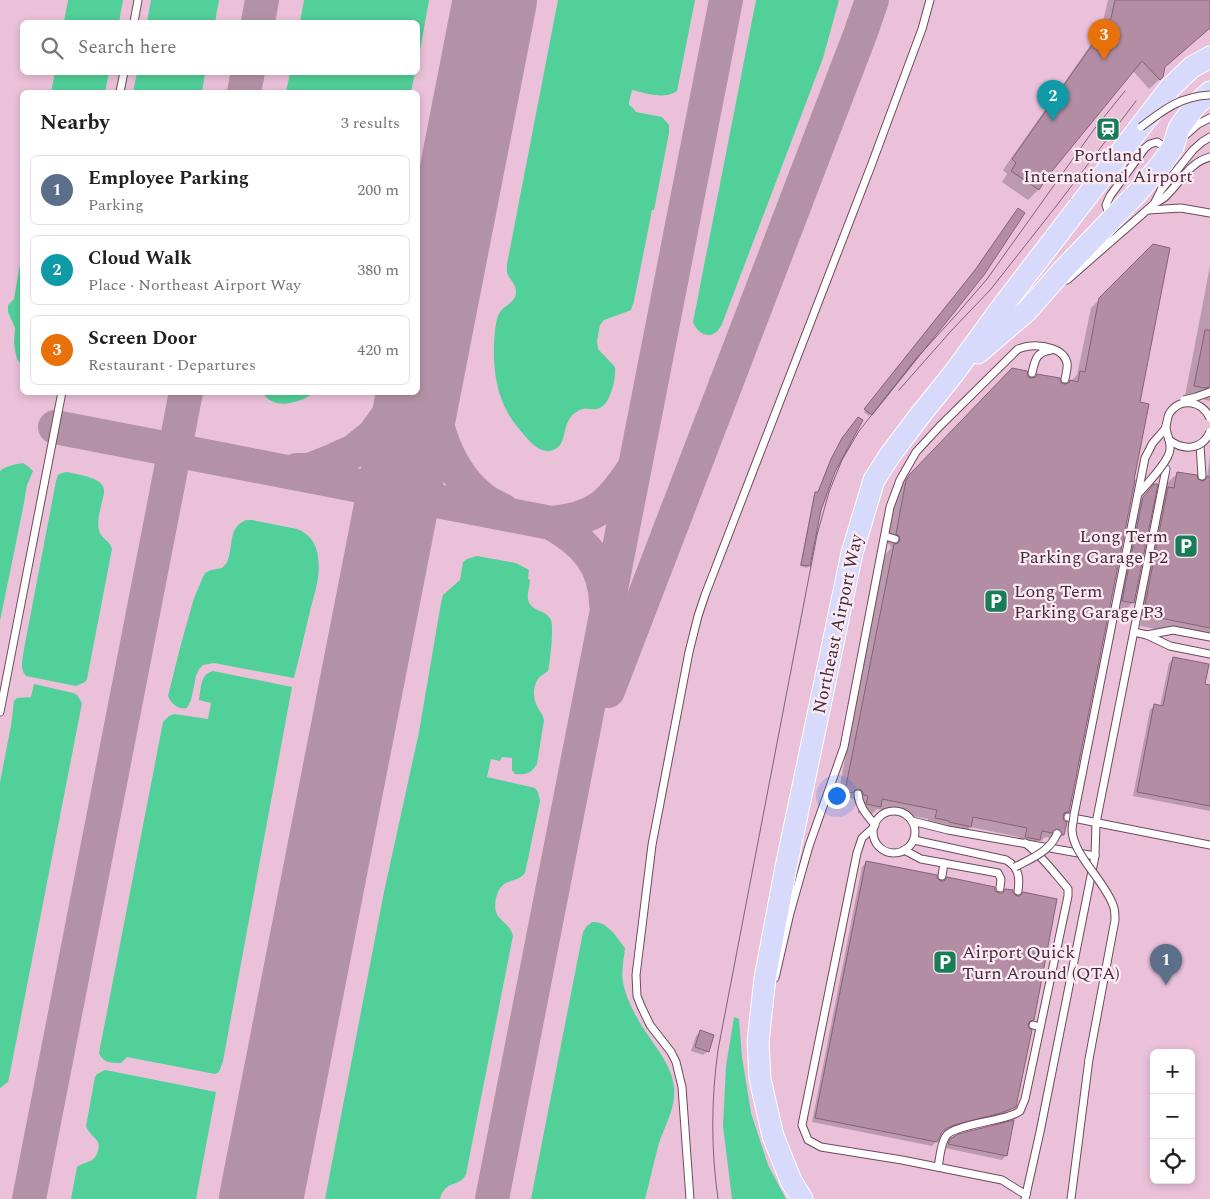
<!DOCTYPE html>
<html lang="en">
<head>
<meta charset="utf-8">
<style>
  body { margin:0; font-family:Spectral,serif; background:#f6f6f6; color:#202124 }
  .controls { position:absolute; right:15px; bottom:15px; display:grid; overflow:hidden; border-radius:8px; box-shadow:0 2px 8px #0003 }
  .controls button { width:45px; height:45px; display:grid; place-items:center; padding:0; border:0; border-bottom:1px solid #e0e0e0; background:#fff; color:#202124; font:25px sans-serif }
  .you { position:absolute; left:836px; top:795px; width:18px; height:18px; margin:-12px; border:4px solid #fff; border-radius:50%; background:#1a73e8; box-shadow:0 0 0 8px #1a73e833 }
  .badge { display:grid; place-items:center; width:32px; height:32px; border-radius:50%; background:#187d56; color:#fff; font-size:16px; font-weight:700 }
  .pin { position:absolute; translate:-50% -41px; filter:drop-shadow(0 1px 2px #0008) }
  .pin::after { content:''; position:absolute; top:26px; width:18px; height:15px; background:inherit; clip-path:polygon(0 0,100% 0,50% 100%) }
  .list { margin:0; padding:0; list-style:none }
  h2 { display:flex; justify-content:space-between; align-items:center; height:65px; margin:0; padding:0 20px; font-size:21px }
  h2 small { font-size:16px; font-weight:400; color:#757577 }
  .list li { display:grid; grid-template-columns:32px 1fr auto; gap:15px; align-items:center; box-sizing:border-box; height:70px; margin:0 10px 10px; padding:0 10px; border:1px solid #e0e0e0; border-radius:8px }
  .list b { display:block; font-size:19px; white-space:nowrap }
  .list p { margin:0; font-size:16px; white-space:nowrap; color:#757577 }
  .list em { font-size:16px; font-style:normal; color:#757577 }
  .icon { flex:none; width:28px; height:28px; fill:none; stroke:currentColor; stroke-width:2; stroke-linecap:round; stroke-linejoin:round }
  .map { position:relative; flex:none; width:1210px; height:1199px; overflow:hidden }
  .search { position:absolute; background:#fff; box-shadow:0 2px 8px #0003; left:20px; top:20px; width:400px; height:55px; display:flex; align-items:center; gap:12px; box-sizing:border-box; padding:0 18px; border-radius:8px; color:#757577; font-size:19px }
  .panel { position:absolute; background:#fff; box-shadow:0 2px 8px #0003; left:20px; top:90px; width:400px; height:305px; border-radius:8px }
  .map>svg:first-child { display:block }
</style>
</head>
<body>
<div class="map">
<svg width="1210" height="1199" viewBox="0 0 1210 1199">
  <rect width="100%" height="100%" fill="#eac1d9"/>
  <!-- green -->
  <g fill="#52d099">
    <polygon points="68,0 123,0 119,22 64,22"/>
    <polygon points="151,0 219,0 215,22 147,22"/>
    <polygon points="304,0 429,0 418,62 418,22 300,22"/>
    <path d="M558,0h137l-18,91c-13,9 -31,2 -45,-1l-3,12v3l4,3 3,4 26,5 7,8v8l-15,77h-2l-18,91 -3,9 -5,2 -22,8 -4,5 -3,16 1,8 17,18c1,11 -4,39 -18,42 -7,1 -13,-2 -19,2 -19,10 -8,33 -25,39 -12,4 -21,-6 -28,-14 -6,-7 -12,-14 -16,-21 -15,-25 -17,-57 -14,-85 1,-6 2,-14 5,-18 5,-7 16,-10 16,-20 0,-8 -5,-11 -8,-17 -2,-4 -1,-8 -1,-11z"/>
    <path d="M756,0h83l-16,58 -101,266c-8,17 -23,13 -29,-2z"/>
    <polygon points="55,73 55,72 109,73 105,92 51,92"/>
    <polygon points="137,73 137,72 205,73 202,92 133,92"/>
    <polygon points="290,73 290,72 415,73 411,92 286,92"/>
    <polygon points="22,252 22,366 17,359 15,350 14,342 15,328 8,312 8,305 14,299"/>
    <path d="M263,393h51c-15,10 -40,18 -51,0z"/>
    <path d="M23,463l6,4 4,4 -6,14 -4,23 -23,113v-150c6,-5 15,-7 23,-8z"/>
    <path d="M67,472c8,2 31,5 35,13 2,3 2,5 2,8 -2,11 -9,30 -4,40 4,8 8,5 12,16l-25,130 -2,3 -9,4 -50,-10c-7,-7 -3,-18 -2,-27l32,-168 2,-6 4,-2z"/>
    <path d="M246,520h6l45,9c13,5 20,15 21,29 3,16 -3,34 -7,49 -6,24 -11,48 -17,71l-80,-15 -11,2 -4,4 -3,7 -5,24 -4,8c-8,2 -16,-4 -19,-12l13,-52 13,-46 9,-21 2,-4 6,-3 11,-2c1,-1 5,-5 5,-6 7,-15 0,-34 19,-42z"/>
    <path d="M477,556l39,7 13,7 -1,9 2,1c0,6 -3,13 -2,19 2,13 18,10 23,21 3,8 -1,42 -3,51 -2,2 -5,3 -7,5 -8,6 -9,21 -4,30 2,5 6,8 7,14l-7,44c-6,10 -12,11 -22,10l-3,-4v-12l-10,-1 -2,4 -9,-2 -4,18 48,11 3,4 2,9 -15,72c-7,9 -18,6 -24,14 -3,3 -4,8 -5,11 -5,24 13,21 17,38l-47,238c-6,14 -21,5 -26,25h-115l59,-307 35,-160 22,-129 2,-8 17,-15 3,-18 4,-3z"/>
    <path d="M213,671l79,16 -69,374 -4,11 -4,2 -88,-17 -6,6c-10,0 -18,0 -22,-10l64,-331 6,-6 5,-2 34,5 3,-16 -12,-3c2,-11 1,-26 14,-29z"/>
    <polygon points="34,684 73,693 77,695 82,703 10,1073 8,1082 0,1088 0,782 11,726 14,701 17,698 31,697"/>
    <path d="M592,922c16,-1 24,15 33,26 -1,11 -4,23 -2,34 3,17 13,35 22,49 12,18 27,35 29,57 2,20 -9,37 -15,55 -5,19 -9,37 -14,56h-114l52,-267 4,-6z"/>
    <polygon points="734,1017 739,1019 742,1057 751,1113 768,1165 786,1199 732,1199 723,1126 726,1066"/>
    <path d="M105,1070l111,22 -20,107h-125l6,-32c5,-4 10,-4 15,-7 5,-3 8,-12 6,-18 -3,-5 -9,-8 -12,-16l9,-49 2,-3z"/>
  </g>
  <!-- shadow -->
  <g fill="#0003">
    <polygon points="1108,0 1210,0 1210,28 1163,68 1162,77 1149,89 1133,71 1047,175 1038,190 1028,200 1002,182 1007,174 1003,170 1101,30"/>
    <polygon points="1153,245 1139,403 1068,811 1062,817 1063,835 1054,844 1051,839 1047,837 1044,838 1041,841 1037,841 1029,849 1016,846 1019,837 970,827 961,836 926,827 928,819 877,809 870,816 858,813 859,805 855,804 854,800 851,798 846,798 842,802 837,800 885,555 891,548 890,545 887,543 897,490 901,485 1012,370 1027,377 1034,379 1038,375 1064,386 1068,384 1077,375 1091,308"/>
    <polygon points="1210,266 1210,401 1205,400 1201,397 1194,398 1185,396"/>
    <polygon points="974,273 983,274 869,416 864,412"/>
    <polygon points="841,441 834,471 820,510 808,566 807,568 800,566 814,495 816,493 817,493 830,462"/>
    <polygon points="1210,456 1210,640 1140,626 1142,616 1135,615 1158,498 1166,490 1167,483 1178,473 1203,482 1207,478"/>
    <polygon points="1145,495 1133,602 1124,612 1114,610 1134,507"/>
    <polygon points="1173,659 1204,685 1210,686 1210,811 1133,796 1150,710 1154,706 1160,707 1169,663"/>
    <polygon points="866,862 940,882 994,891 999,894 1002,894 1006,890 1033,1019 1027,1024 1015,1107 1010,1111 996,1117 949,1128 942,1132 936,1142 932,1146 812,1122 862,867"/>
    <polygon points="700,1032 708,1051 703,1055 691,1051 696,1036"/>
    <polygon points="951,1140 1006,1155 1002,1160 945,1148"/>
  </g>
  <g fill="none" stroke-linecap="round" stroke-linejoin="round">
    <!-- taxiway -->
    <g stroke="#b492a6" stroke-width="34">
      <polyline points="258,22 262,0"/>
      <polyline points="244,92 248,72"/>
      <path d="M418,358l14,-36c0,20 -2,39 -1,59 1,43 17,93 54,120 5,3 11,6 17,9"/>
      <path d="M55,427l496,96c43,-4 58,-17 81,-52"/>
      <polyline points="297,470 309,470 332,461 354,451 374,435 394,407 401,392"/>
      <path d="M551,523c33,18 54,41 55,80"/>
      <polyline points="608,691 861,32 872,0"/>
      <polyline points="29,1199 186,392"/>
      <polyline points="492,1199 726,0"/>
    </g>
    <!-- runway -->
    <polyline stroke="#b492a6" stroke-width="84" points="261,1199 495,0"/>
  </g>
  <!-- building -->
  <g fill="#b38da4" stroke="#866278">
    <polygon points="1115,0 1210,0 1210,28 1165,67 1163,77 1160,80 1142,61 1048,176 1039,190 1011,171 1016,163 1012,159 1111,18"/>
    <polygon points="1018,208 1025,213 984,275 872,415 864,409 975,270"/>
    <polygon points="1153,244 1170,248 1140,402 1149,404 1134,480 1135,480 1069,812 1064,813 1063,816 1064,821 1067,822 1064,835 1062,835 1060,830 1057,829 1054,830 1052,833 1042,831 1040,840 1025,837 1027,828 973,817 971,827 949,822 949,821 935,818 937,810 882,799 881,807 866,804 868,796 864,795 862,791 860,789 855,790 853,793 845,791 894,544 898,543 900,540 899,536 896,534 906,480 910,474 1012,368 1027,371 1028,377 1031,378 1036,377 1037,374 1060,378 1061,383 1064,384 1069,383 1070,380 1078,382 1080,371 1085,372 1099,298"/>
    <polygon points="1205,330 1210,330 1210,387 1205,388 1194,386"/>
    <polygon points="858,417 863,420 835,472 821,510 810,566 801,565 815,492 818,492 831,459 842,438"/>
    <polygon points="1177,472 1197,475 1198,479 1202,481 1205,480 1207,476 1210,477 1210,628 1150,616 1151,606 1145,605 1168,487 1174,488"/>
    <polygon points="1154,484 1158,484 1134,603 1122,601 1143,497"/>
    <polygon points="1173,657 1209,664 1205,684 1210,685 1210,806 1137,792 1154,704 1163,706"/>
    <polygon points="866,861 937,875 937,878 941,881 944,881 947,877 995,887 995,891 999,893 1003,893 1005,889 1013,890 1013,893 1017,896 1020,896 1023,892 1057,899 1034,1020 1030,1021 1028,1024 1029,1028 1032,1030 1016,1107 1001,1113 954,1125 947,1128 942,1132 937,1142 815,1118"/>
    <polygon points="700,1030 714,1035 709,1052 695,1047"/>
    <polygon points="1014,1120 1007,1156 948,1144 950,1139 958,1134"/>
  </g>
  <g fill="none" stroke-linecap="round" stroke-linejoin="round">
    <!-- service casing -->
    <g stroke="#6c4a5f" stroke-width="9">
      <g id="service">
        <polyline points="134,22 138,0"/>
        <polyline points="120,92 124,72"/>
        <polyline points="1182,138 1198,124 1210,118"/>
        <polyline points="1154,204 1161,190 1193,150 1202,142 1210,137"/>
        <polyline points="1148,210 1181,208 1210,213"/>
        <polyline points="1110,218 1106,205 1110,196 1145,148 1150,144 1157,142 1168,149"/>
        <path d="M1067,280l87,-76c4,-3 10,-5 13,-9 14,-14 23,-33 43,-38"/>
        <path d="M1032,373c3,-13 4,-21 19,-23"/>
        <polyline points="1200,445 1202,476"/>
        <polyline points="885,536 895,539"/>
        <polyline points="1134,632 1147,635 1170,646 1210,654"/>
        <polyline points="1147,635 1173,630 1210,637"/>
        <polyline points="0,712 62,392"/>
        <path d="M858,794c1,13 9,21 17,31"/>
        <circle cx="894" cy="832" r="21"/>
        <polyline points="1068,817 1210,845"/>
        <polyline points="912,821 948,830 1095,856"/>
        <polyline points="874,827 862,838 857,853 802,1125 808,1140 821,1147 902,1160 1002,1180 1026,1195"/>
        <path d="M914,840l92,20c13,7 14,18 12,31"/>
        <polyline points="904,850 921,859 998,873 1001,879 1000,888"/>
        <polyline points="942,876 944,863"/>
        <path d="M775,978l15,-65 19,-67 35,-99 46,-240 10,-27 16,-28 24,-26 78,-77c4,-1 8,-3 12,-3 12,-1 34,2 37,17 1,5 -1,11 -2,16"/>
        <polyline points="1033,1025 1040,1027"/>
        <path d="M938,1167c2,-9 2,-22 8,-31 6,-10 50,-15 63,-20 4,-1 8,-3 11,-5l5,-12 43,-203v-7l-4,-5c-12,-14 -24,-30 -39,-41"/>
        <polyline points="690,1199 682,1087 676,1062 671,1052 650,1025 641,1006 637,996 636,975 652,845 689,652 698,616 705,595 871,166 922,29 930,0"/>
        <polyline points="1025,1199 1040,1132 1095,856 1096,823 1166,469"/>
        <polyline points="1071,1199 1089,1059"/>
      </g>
    </g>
    <!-- primary casing -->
    <g stroke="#fff" stroke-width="23">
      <g id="primary">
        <polyline points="978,353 1027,311 1062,271 1138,192 1162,163 1173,147 1179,128 1195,106 1210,92"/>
        <polyline points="802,1199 791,1181 773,1136 760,1079 758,1042 765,978 786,867 852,553 874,480 890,455 921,414 954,373 1002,307 1170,88 1192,67 1210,57"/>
      </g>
    </g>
    <!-- service -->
    <use href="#service" stroke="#fff" stroke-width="7"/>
    <!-- primary -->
    <use href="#primary" stroke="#d7dafa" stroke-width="21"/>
    <!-- tram -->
    <g stroke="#7d6473" stroke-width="1">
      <polyline points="899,390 951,331 991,289 1057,205 1136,101"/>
      <path d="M718,1199c-7,-49 -7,-99 0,-149l99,-515 12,-43 13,-32 17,-29 56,-71 41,-45 31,-36 108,-151 30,-37"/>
    </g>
    <!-- service-bridge casing -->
    <g stroke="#6c4a5f" stroke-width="9" stroke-linecap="butt">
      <g id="service-bridge">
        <path d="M1141,127c22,-17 40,-31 69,-32"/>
        <polyline points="1184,400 1196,397 1210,392"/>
        <path d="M1168,437l1,3c15,11 33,10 41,-8"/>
        <path d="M1139,493c8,-9 31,-33 31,-44 1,-8 -4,-15 -4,-23"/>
        <path d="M1015,867c17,-9 34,-15 42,-33"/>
        <path d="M1089,1059l26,-139c0,-5 0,-11 -2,-15 -9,-25 -40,-50 -41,-75 0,-5 2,-10 2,-15l71,-357c2,-4 5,-9 7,-14 4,-5 9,-10 13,-15 2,-4 2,-11 4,-15 11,-18 33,-13 41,4"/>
      </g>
    </g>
    <!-- service-bridge -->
    <use href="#service-bridge" stroke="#fff" stroke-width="7"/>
  </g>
  <!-- icons -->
  <defs>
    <g id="station-square" transform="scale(1.25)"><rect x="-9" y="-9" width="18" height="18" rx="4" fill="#187d56" stroke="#fee9f5"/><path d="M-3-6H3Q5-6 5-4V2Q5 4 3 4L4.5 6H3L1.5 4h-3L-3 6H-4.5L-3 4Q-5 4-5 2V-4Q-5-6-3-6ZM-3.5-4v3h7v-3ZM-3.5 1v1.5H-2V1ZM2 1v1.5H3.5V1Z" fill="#fff"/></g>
    <g id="parking-square" transform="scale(1.25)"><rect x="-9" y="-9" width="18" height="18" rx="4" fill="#187d56" stroke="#fee9f5"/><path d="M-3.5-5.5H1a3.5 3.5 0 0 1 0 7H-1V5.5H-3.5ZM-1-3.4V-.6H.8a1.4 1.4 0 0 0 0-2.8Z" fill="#fff"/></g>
  </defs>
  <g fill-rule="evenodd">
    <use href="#station-square" x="1108" y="129"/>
    <use href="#parking-square" x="1186" y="546"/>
    <use href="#parking-square" x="996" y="601"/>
    <use href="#parking-square" x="945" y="962"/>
  </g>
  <g text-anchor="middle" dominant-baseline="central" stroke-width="4.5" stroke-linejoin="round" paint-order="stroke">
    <!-- poi labels -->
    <g font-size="18" fill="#3f2f39" stroke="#fee9f5" text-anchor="start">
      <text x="1108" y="155" text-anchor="middle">Portland<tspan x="1108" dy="21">International Airport</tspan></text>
      <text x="1168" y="536" text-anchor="end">Long Term<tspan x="1168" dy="21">Parking Garage P2</tspan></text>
      <text x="1014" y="591">Long Term<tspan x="1014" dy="21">Parking Garage P3</tspan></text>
      <text x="962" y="952">Airport Quick<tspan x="962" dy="21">Turn Around (QTA)</tspan></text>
    </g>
    <!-- street labels -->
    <g font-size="18" fill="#3f2f39" stroke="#fee9f5">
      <text transform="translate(838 624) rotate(-78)">Northeast Airport Way</text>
    </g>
  </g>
</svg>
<div class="controls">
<button>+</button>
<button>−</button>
<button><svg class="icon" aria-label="locate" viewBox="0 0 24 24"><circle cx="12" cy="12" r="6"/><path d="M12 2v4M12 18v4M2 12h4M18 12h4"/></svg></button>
</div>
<div class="you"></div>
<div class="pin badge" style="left:1166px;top:985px;background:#5c6f8a">1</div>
<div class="pin badge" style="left:1053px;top:121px;background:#0f9aa8">2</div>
<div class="pin badge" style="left:1104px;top:60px;background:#e8710a">3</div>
<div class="search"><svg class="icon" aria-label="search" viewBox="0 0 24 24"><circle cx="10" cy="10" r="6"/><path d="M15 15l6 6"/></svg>Search here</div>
<section class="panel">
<h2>Nearby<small>3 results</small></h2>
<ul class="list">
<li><span class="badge" style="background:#5c6f8a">1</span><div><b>Employee Parking</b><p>Parking</p></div><em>200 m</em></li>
<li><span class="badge" style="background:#0f9aa8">2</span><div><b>Cloud Walk</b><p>Place · Northeast Airport Way</p></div><em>380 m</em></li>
<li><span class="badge" style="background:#e8710a">3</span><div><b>Screen Door</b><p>Restaurant · Departures</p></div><em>420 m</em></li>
</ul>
</section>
</div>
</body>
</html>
